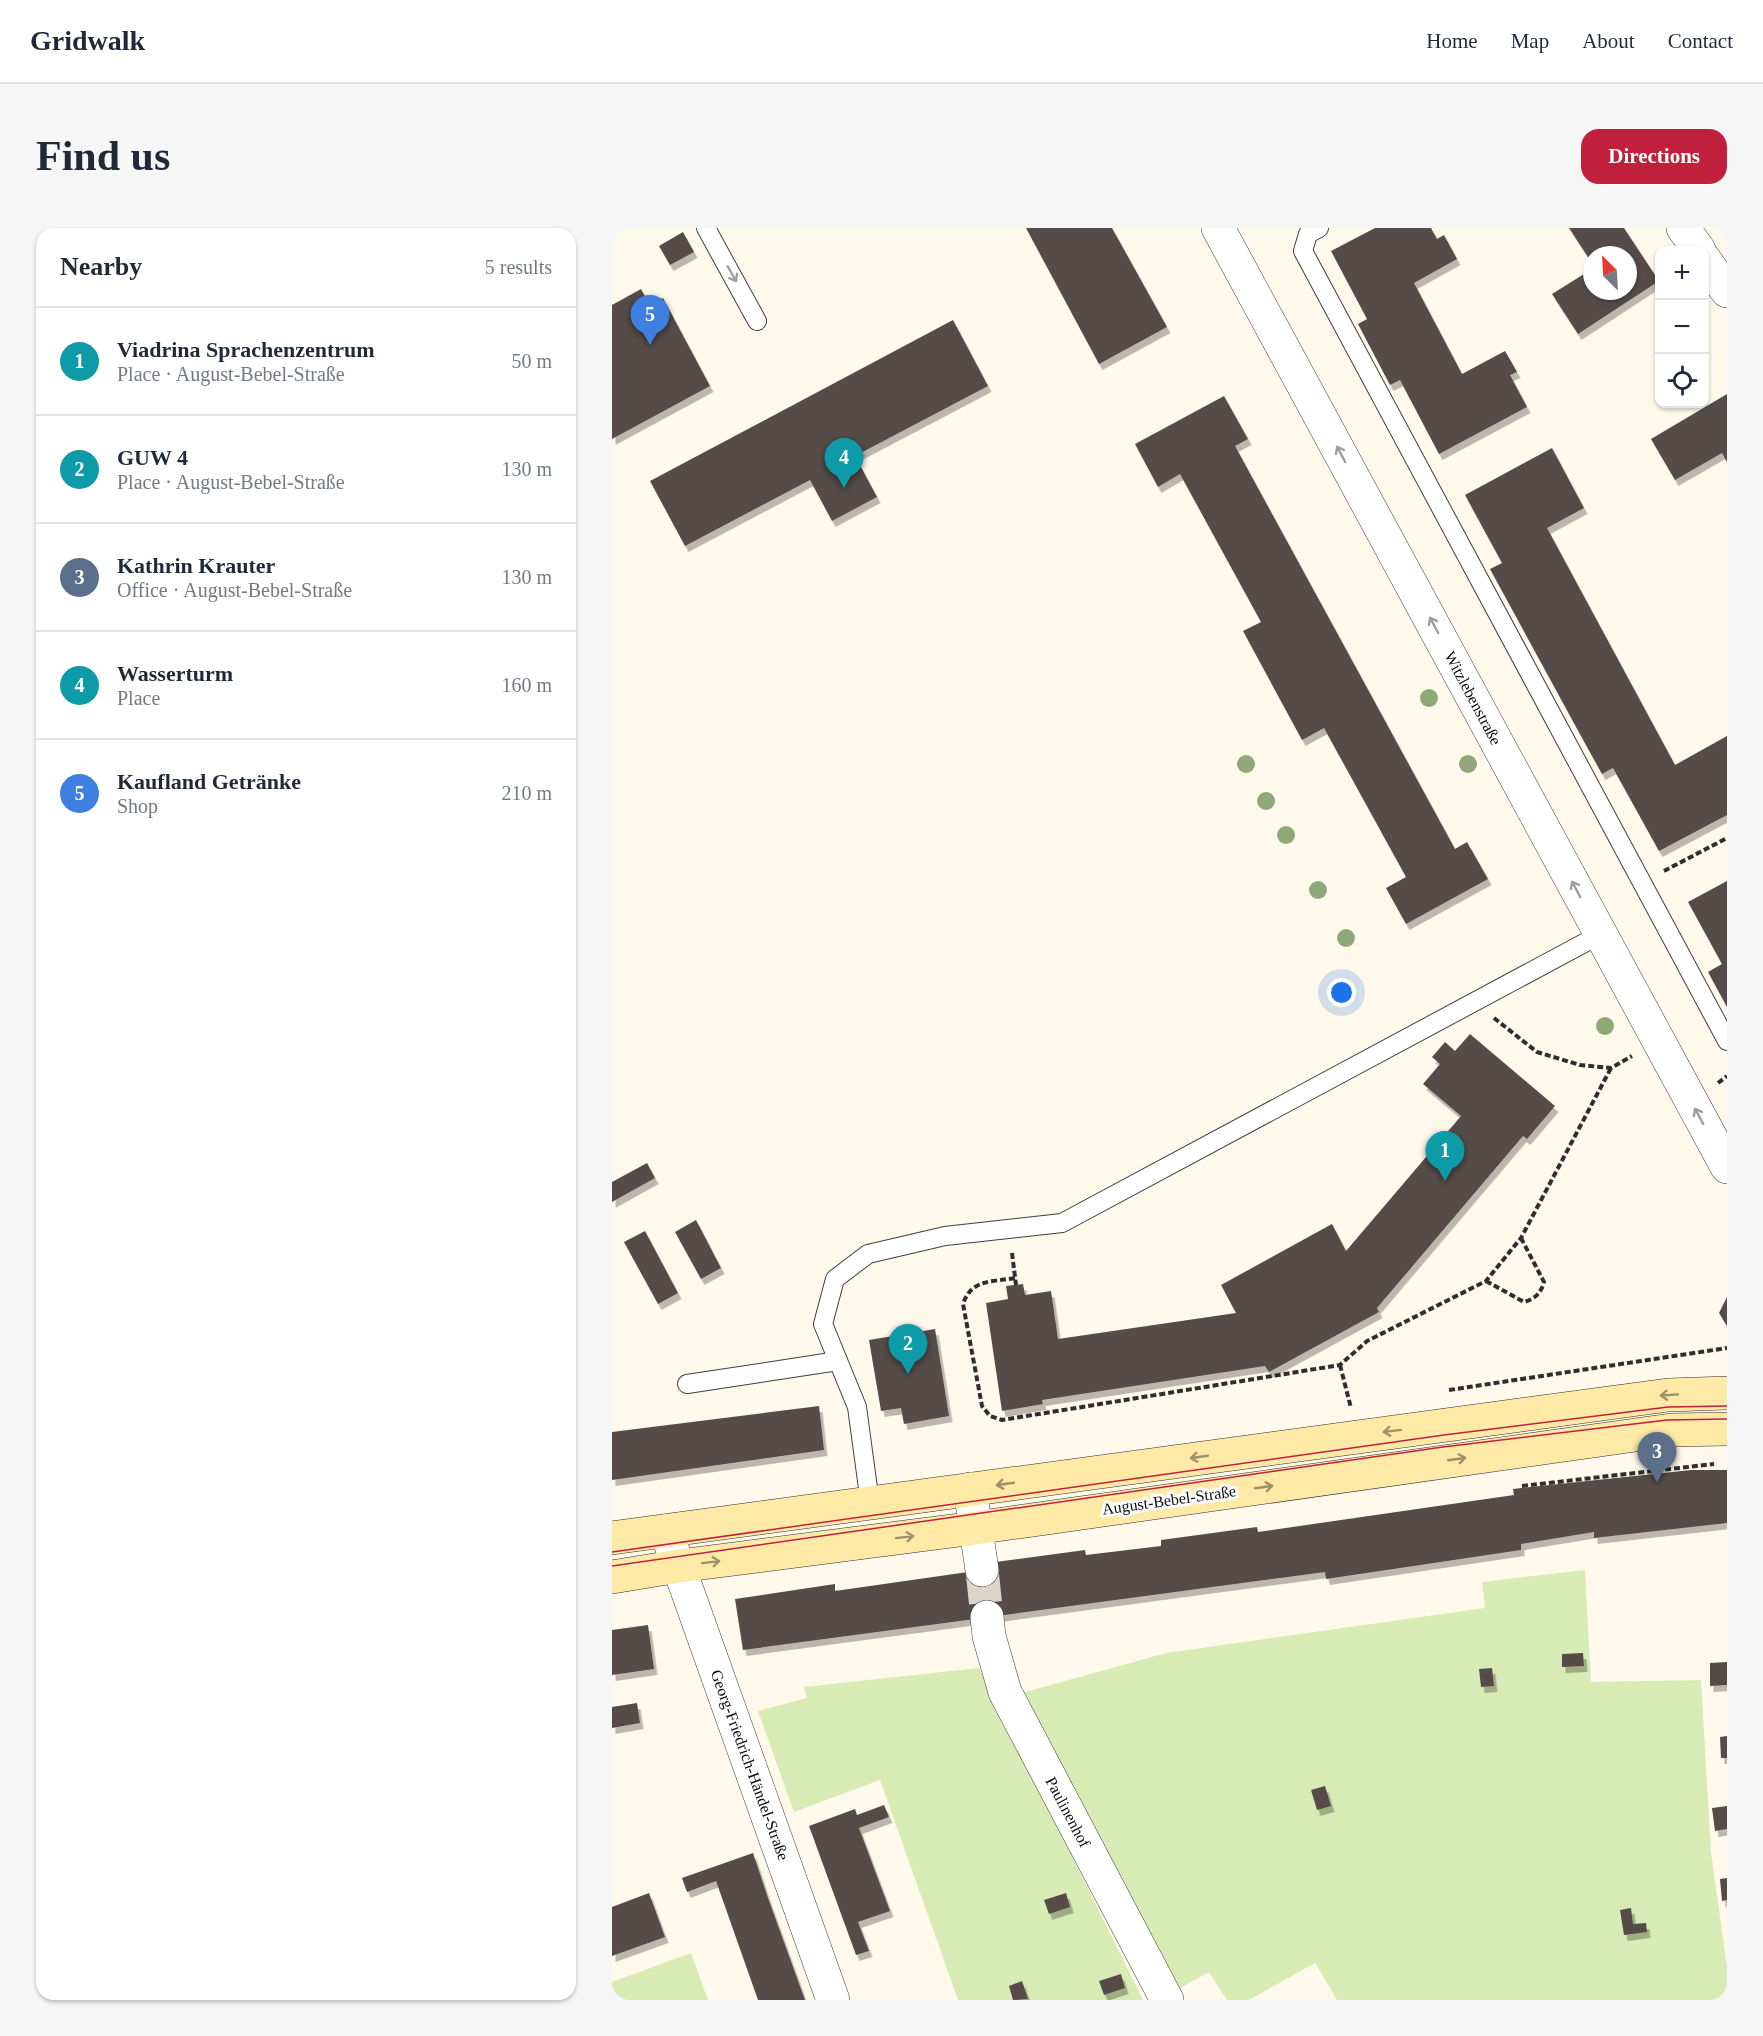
<!DOCTYPE html>
<html lang="en">
<head>
<meta charset="utf-8">
<style>
  body { margin:0; font-family:Georgia,serif; background:#f6f6f7; color:#1f2937 }
  .controls { position:absolute; right:18px; top:18px; display:grid; overflow:hidden; border-radius:12px; box-shadow:0 2px 4px #0004 }
  .controls button { width:54px; height:54px; display:grid; place-items:center; padding:0; border:0; border-bottom:2px solid #e0e1e3; background:#fff; color:#1f2937; font:30px sans-serif }
  .compass { position:absolute; left:971px; top:18px; width:54px; height:54px; border-radius:50%; background:#fff; box-shadow:0 2px 4px #0004; rotate:336deg }
  .you { position:absolute; left:730px; top:765px; width:21px; height:21px; margin:-15px; border:4px solid #fff; border-radius:50%; background:#1a73e8; box-shadow:0 0 0 9px #1a73e833 }
  .badge { display:grid; place-items:center; width:39px; height:39px; border-radius:50%; background:#c1203d; color:#fff; font-size:20px; font-weight:700 }
  .pin { position:absolute; translate:-50% -50px; filter:drop-shadow(0 2px 3px #0008) }
  .pin::after { content:''; position:absolute; top:32px; width:21px; height:18px; background:inherit; clip-path:polygon(0 0,100% 0,50% 100%) }
  .list { margin:0; padding:0; list-style:none }
  h2 { display:flex; justify-content:space-between; align-items:center; height:78px; margin:0; padding:0 24px; font-size:26px }
  h2 small { font-size:20px; font-weight:400; color:#747a83 }
  .list li { display:grid; grid-template-columns:39px 1fr auto; gap:18px; align-items:center; box-sizing:border-box; height:108px; padding:0 24px; border-top:2px solid #e0e1e3 }
  .list b { display:block; font-size:22px; white-space:nowrap }
  .list p { margin:0; font-size:20px; white-space:nowrap; color:#747a83 }
  .list em { font-size:20px; font-style:normal; color:#747a83 }
  .icon { flex:none; width:33px; height:33px; fill:none; stroke:currentColor; stroke-width:2; stroke-linecap:round; stroke-linejoin:round }
  .map { position:relative; flex:none; width:1115px; height:1772px; overflow:hidden; border-radius:18px }
  header { display:flex; align-items:center; gap:36px; box-sizing:border-box; height:84px; padding:0 30px; background:#fff; border-bottom:2px solid #e0e1e3 }
  header strong { font-size:28px }
  nav { display:flex; gap:33px; margin-inline-start:auto; font-size:21px }
  .intro { display:flex; align-items:center; justify-content:space-between; box-sizing:border-box; height:144px; padding:0 36px }
  h1 { margin:0; font-size:42px }
  .button { padding:15px 27px; border-radius:18px; background:#c1203d; color:#fff; font-size:21px; font-weight:700 }
  main { display:flex; gap:36px; padding:0 36px }
  aside { flex:1; background:#fff; border-radius:18px; box-shadow:0 2px 4px #0004 }
  .map>svg:first-child { display:block }
</style>
</head>
<body>
<header>
<strong>Gridwalk</strong>
<nav><a>Home</a><a>Map</a><a>About</a><a>Contact</a></nav>
</header>
<div class="intro"><h1>Find us</h1><a class="button">Directions</a></div>
<main>
<aside>
<h2>Nearby<small>5 results</small></h2>
<ul class="list">
<li><span class="badge" style="background:#0f9aa8">1</span><div><b>Viadrina Sprachenzentrum</b><p>Place · August-Bebel-Straße</p></div><em>50 m</em></li>
<li><span class="badge" style="background:#0f9aa8">2</span><div><b>GUW 4</b><p>Place · August-Bebel-Straße</p></div><em>130 m</em></li>
<li><span class="badge" style="background:#5c6f8a">3</span><div><b>Kathrin Krauter</b><p>Office · August-Bebel-Straße</p></div><em>130 m</em></li>
<li><span class="badge" style="background:#0f9aa8">4</span><div><b>Wasserturm</b><p>Place</p></div><em>160 m</em></li>
<li><span class="badge" style="background:#3f7fe0">5</span><div><b>Kaufland Getränke</b><p>Shop</p></div><em>210 m</em></li>
</ul>
</aside>
<div class="map">
<svg width="1115" height="1772" viewBox="0 0 1115 1772">
  <defs>
    <filter id="shadow"><feDropShadow dx="3.5" dy="6" stdDeviation="0" flood-color="#0004"/></filter>
  </defs>
  <rect width="100%" height="100%" fill="#fff9ec"/>
  <!-- green -->
  <g fill="#d8ebb4">
    <polygon points="973,1342 979,1454 1089,1452 1099,1624 1115,1739 1115,1772 725,1772 703,1735 637,1772 615,1772 597,1744 563,1763 406,1466 554,1425 873,1380 870,1354"/>
    <polygon points="367,1440 531,1772 346,1772 268,1552 182,1584 146,1483 195,1470 192,1459"/>
    <polygon points="79,1725 96,1772 0,1772 0,1754"/>
  </g>
  <!-- building -->
  <g fill="#554c48" filter="url(#shadow)">
    <polygon points="414,0 500,0 555,99 487,136"/>
    <polygon points="763,0 819,0 825,11 832,7 845,31 802,55 850,146 893,123 905,144 898,147 915,179 827,226 788,152 778,157 746,96 755,91 719,23"/>
    <polygon points="957,0 1012,0 1047,53 966,106 940,66 980,41 980,63 1016,63 1016,27 980,27 980,35"/>
    <polygon points="71,4 82,24 58,37 47,18"/>
    <polygon points="29,61 38,77 51,70 98,158 0,211 0,77"/>
    <polygon points="341,92 376,158 243,228 265,269 220,293 198,252 73,318 38,253"/>
    <polygon points="1115,166 1115,234 1110,225 1063,252 1039,211"/>
    <polygon points="612,168 636,211 623,218 843,621 855,614 876,651 794,696 774,660 794,649 712,500 690,512 631,403 649,394 568,246 546,259 523,216"/>
    <polygon points="940,220 972,280 935,300 1063,537 1115,508 1115,587 1047,623 1001,540 990,546 969,508 878,341 890,335 853,267"/>
    <polygon points="1115,653 1115,779 1096,744 1110,736 1076,674"/>
    <polygon points="858,806 943,878 915,911 911,908 765,1080 767,1084 657,1144 653,1138 430,1172 431,1176 390,1183 374,1075 396,1071 394,1058 411,1056 413,1067 439,1063 446,1111 624,1085 609,1057 720,996 734,1023 849,888 811,856 828,836 820,829 833,814 843,823"/>
    <polygon points="35,935 43,950 0,974 0,954"/>
    <polygon points="84,992 109,1040 89,1051 63,1004"/>
    <polygon points="33,1003 66,1065 46,1076 12,1014"/>
    <polygon points="1115,1069 1115,1098 1107,1085"/>
    <polygon points="323,1101 337,1188 292,1196 289,1180 269,1183 257,1112"/>
    <polygon points="207,1178 212,1222 0,1252 0,1204"/>
    <polygon points="1079,1242 1115,1242 1115,1295 982,1310 982,1304 909,1316 909,1322 714,1351 713,1344 131,1422 123,1371 223,1356 223,1363 377,1341 376,1335 473,1322 474,1327 549,1318 549,1312 645,1299 646,1304 902,1267 901,1261"/>
    <polygon points="36,1397 42,1441 0,1447 0,1402"/>
    <polygon points="971,1425 972,1438 950,1439 950,1426"/>
    <polygon points="1115,1434 1115,1457 1098,1458 1098,1435"/>
    <polygon points="880,1440 882,1458 869,1459 867,1441"/>
    <polygon points="25,1475 28,1495 0,1500 0,1479"/>
    <polygon points="1115,1508 1115,1530 1109,1530 1108,1509"/>
    <polygon points="713,1558 719,1578 705,1582 699,1562"/>
    <polygon points="272,1577 277,1589 247,1600 278,1683 246,1694 257,1723 244,1727 197,1598 243,1581 245,1587"/>
    <polygon points="1115,1578 1115,1601 1103,1603 1100,1580"/>
    <polygon points="141,1625 156,1670 193,1772 146,1772 104,1653 75,1664 70,1650"/>
    <polygon points="1115,1650 1115,1672 1110,1673 1108,1651"/>
    <polygon points="37,1665 53,1709 0,1728 0,1679"/>
    <polygon points="454,1665 458,1679 437,1686 432,1672"/>
    <polygon points="1019,1680 1021,1696 1034,1695 1035,1704 1012,1707 1008,1682"/>
    <polygon points="509,1746 513,1760 492,1767 487,1753"/>
    <polygon points="410,1753 416,1771 401,1772 397,1758"/>
  </g>
  <g fill="none" stroke-linecap="round" stroke-linejoin="round">
    <!-- street-tunnel -->
    <polyline stroke="#dbd5ca" stroke-width="33" stroke-dasharray="33 16" stroke-linecap="butt" points="370,1342 375,1389"/>
    <!-- lane casing -->
    <g stroke="#3f3f3f" stroke-width="20">
      <g id="lane">
        <polyline points="94,0 145,93"/>
        <polyline points="707,0 696,6 691,23 1115,813"/>
        <polyline points="75,1156 226,1133"/>
        <polyline points="258,1275 245,1179 211,1096 223,1051 256,1026 333,1008 450,995 989,706"/>
      </g>
    </g>
    <!-- street casing -->
    <g stroke="#3f3f3f" stroke-width="34">
      <g id="street">
        <polyline points="606,0 1115,939"/>
        <polyline points="1071,0 1087,22"/>
        <polyline points="1092,31 1115,63"/>
        <polyline points="358,1261 370,1342"/>
        <polyline points="54,1303 221,1772"/>
        <polyline points="375,1389 377,1408 393,1464 555,1772"/>
      </g>
    </g>
    <!-- secondary casing -->
    <g stroke="#2e2e2e" stroke-width="34">
      <g id="secondary">
        <polyline points="0,1310 1056,1167 1115,1165"/>
        <polyline points="0,1349 67,1338 363,1300 1059,1202 1115,1201"/>
      </g>
    </g>
    <!-- path -->
    <g stroke="#2e2e2e" stroke-width="4" stroke-dasharray="6 3" stroke-linecap="butt">
      <polyline points="1052,643 1115,610"/>
      <polyline points="882,790 925,824 968,837 999,840 1020,828"/>
      <polyline points="1106,855 1115,848"/>
      <polyline points="400,1025 404,1057"/>
      <path d="M403,1050c-23,4 -44,1 -52,26l19,102 8,10 12,4 338,-55 27,-24 119,-60 35,-43 90,-170"/>
      <path d="M874,1053l38,21c11,-3 17,-9 20,-20l-23,-44"/>
      <polyline points="728,1137 739,1180"/>
      <polyline points="837,1162 1115,1120"/>
      <polyline points="910,1258 1102,1236"/>
    </g>
    <!-- lane -->
    <use href="#lane" stroke="#fff" stroke-width="18"/>
    <!-- street -->
    <use href="#street" stroke="#fff" stroke-width="33"/>
    <!-- secondary -->
    <use href="#secondary" stroke="#ffe9a7" stroke-width="33"/>
    <!-- tram -->
    <g stroke="#c1203d" stroke-width="1.5">
      <polyline points="0,1324 832,1207 1056,1179 1115,1178"/>
      <polyline points="0,1338 831,1219 1055,1192 1115,1191"/>
    </g>
  </g>
  <!-- trees -->
  <g fill="#90a879">
    <circle cx="817" cy="470" r="9"/>
    <circle cx="634" cy="536" r="9"/>
    <circle cx="856" cy="536" r="9"/>
    <circle cx="654" cy="573" r="9"/>
    <circle cx="674" cy="607" r="9"/>
    <circle cx="706" cy="662" r="9"/>
    <circle cx="734" cy="710" r="9"/>
    <circle cx="993" cy="798" r="9"/>
  </g>
  <!-- one-way arrows -->
  <defs><path id="oneway-shaft" d="M-6 0H5M1.5-3L5.5 0L1.5 3" fill="none" stroke-width="1.6" stroke-linecap="round" stroke-linejoin="round" transform="scale(1.5)"/></defs>
  <g stroke="#9e9e9e">
    <use href="#oneway-shaft" transform="translate(120 46) rotate(60)"/>
    <use href="#oneway-shaft" transform="translate(729 226) rotate(-118)"/>
    <use href="#oneway-shaft" transform="translate(822 397) rotate(-118)"/>
    <use href="#oneway-shaft" transform="translate(964 661) rotate(-118)"/>
    <use href="#oneway-shaft" transform="translate(1087 888) rotate(-118)"/>
  </g>
  <g stroke="#9e9169">
    <use href="#oneway-shaft" transform="translate(1057 1167) rotate(176)"/>
    <use href="#oneway-shaft" transform="translate(780 1203) rotate(173)"/>
    <use href="#oneway-shaft" transform="translate(587 1229) rotate(172)"/>
    <use href="#oneway-shaft" transform="translate(845 1231) rotate(-8)"/>
    <use href="#oneway-shaft" transform="translate(393 1256) rotate(172)"/>
    <use href="#oneway-shaft" transform="translate(652 1259) rotate(-8)"/>
    <use href="#oneway-shaft" transform="translate(293 1309) rotate(-7)"/>
    <use href="#oneway-shaft" transform="translate(99 1334) rotate(-7)"/>
  </g>
  <g text-anchor="middle" dominant-baseline="central" stroke-width="6" stroke-linejoin="round" paint-order="stroke">
    <!-- street labels -->
    <g font-size="16" fill="#0c0c0c" stroke="#fff">
      <text transform="translate(861 470) rotate(62)">Witzlebenstraße</text>
      <text transform="translate(557 1272) rotate(-8)">August-Bebel-Straße</text>
      <text transform="translate(138 1537) rotate(70)">Georg-Friedrich-Händel-Straße</text>
      <text transform="translate(456 1584) rotate(62)">Paulinenhof</text>
    </g>
  </g>
</svg>
<div class="controls">
<button>+</button>
<button>−</button>
<button><svg class="icon" aria-label="locate" viewBox="0 0 24 24"><circle cx="12" cy="12" r="6"/><path d="M12 2v4M12 18v4M2 12h4M18 12h4"/></svg></button>
</div>
<svg class="compass" viewBox="-18 -18 36 36"><path d="M0-13l5 13h-10z" fill="#e53935"/><path d="M0 13l5-13h-10z" fill="#747a83"/></svg>
<div class="you"></div>
<div class="pin badge" style="left:833px;top:953px;background:#0f9aa8">1</div>
<div class="pin badge" style="left:296px;top:1146px;background:#0f9aa8">2</div>
<div class="pin badge" style="left:1045px;top:1254px;background:#5c6f8a">3</div>
<div class="pin badge" style="left:232px;top:260px;background:#0f9aa8">4</div>
<div class="pin badge" style="left:38px;top:117px;background:#3f7fe0">5</div>
</div>
</main>
</body>
</html>
